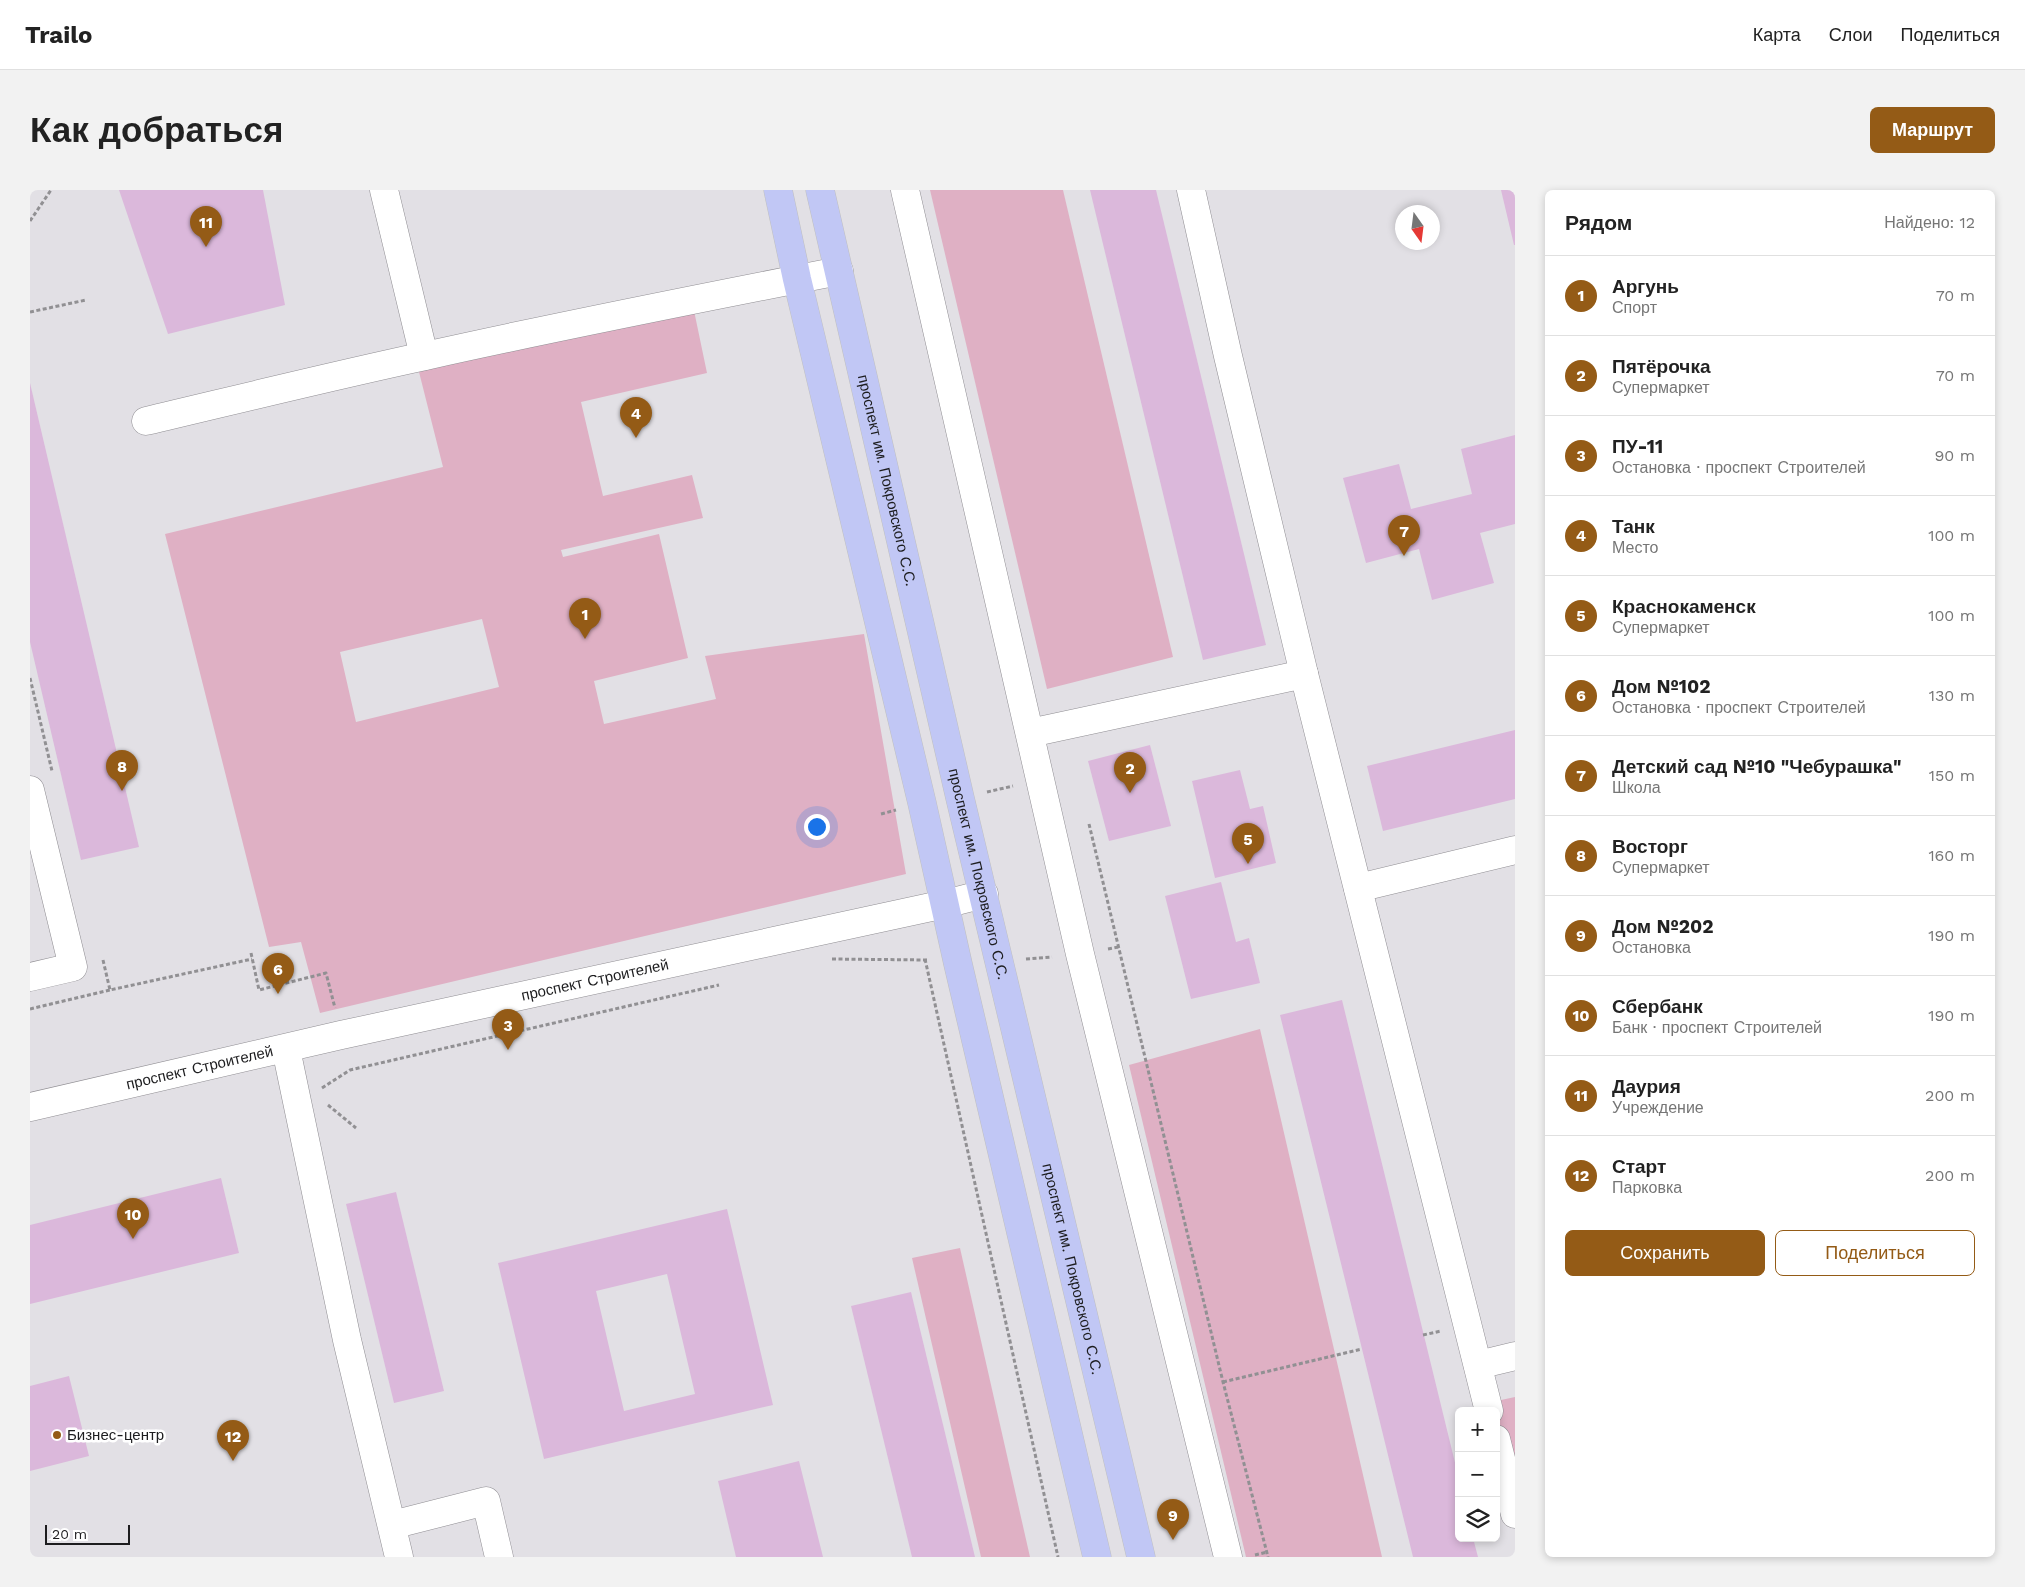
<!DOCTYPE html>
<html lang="ru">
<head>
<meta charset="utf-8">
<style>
  body { margin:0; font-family:"Work Sans",sans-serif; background:#f2f2f2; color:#222 }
  .controls { position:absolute; right:15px; bottom:15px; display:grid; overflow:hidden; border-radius:8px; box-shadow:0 2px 8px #0003 }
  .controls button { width:45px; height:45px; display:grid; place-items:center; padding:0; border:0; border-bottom:1px solid #e0e0e0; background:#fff; color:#222; font:25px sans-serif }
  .compass { position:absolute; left:1365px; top:15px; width:45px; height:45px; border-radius:50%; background:#fff; box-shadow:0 2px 8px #0003; rotate:166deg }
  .scale { position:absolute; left:15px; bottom:12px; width:85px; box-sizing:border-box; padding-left:5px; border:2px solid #1d1d1f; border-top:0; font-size:14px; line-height:18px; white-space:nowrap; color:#1d1d1f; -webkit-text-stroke:4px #fff; paint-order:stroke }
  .you { position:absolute; left:786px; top:636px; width:18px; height:18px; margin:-12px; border:4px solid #fff; border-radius:50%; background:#1a73e8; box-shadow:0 0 0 8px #1a73e833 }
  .badge { display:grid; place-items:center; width:32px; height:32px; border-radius:50%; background:#945b16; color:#fff; font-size:16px; font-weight:700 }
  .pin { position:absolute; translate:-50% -41px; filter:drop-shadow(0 1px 2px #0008) }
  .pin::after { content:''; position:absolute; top:26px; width:18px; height:15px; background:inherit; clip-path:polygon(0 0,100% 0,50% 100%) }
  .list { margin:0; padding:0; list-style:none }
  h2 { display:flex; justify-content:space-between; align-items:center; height:65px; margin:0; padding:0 20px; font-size:21px }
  h2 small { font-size:16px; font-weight:400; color:#767676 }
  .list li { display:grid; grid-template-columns:32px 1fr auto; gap:15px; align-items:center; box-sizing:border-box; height:80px; padding:0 20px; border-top:1px solid #e0e0e0 }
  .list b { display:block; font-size:19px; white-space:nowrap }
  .list p { margin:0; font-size:16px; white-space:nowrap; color:#767676 }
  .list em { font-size:16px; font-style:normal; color:#767676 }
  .actions { display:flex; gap:10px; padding:15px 20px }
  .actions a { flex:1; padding:11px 0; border:1px solid #945b16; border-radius:8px; text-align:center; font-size:18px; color:#945b16 }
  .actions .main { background:#945b16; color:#fff }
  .icon { flex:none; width:28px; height:28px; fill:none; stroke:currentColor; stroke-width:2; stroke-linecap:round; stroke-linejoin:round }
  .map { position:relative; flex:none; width:1485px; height:1367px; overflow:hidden; border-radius:8px }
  header { display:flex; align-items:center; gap:30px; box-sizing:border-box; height:70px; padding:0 25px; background:#fff; border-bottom:1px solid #e0e0e0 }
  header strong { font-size:24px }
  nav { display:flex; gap:28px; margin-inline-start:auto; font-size:18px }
  .intro { display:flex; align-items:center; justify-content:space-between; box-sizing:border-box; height:120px; padding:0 30px }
  h1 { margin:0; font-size:35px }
  .button { padding:12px 22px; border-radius:8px; background:#945b16; color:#fff; font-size:18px; font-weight:700 }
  main { display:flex; gap:30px; padding:0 30px }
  aside { flex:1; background:#fff; border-radius:8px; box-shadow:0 2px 8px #0003 }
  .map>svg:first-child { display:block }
</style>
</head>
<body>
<header>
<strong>Trailo</strong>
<nav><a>Карта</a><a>Слои</a><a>Поделиться</a></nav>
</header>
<div class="intro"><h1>Как добраться</h1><a class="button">Маршрут</a></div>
<main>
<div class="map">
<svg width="1485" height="1367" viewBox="0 0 1485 1367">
  <rect width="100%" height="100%" fill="#e2e0e5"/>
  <!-- green -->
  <g fill="#dfb0c4" fill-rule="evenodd">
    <polygon points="900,0 1033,0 1143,467 1017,499"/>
    <path d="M662,111l15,72 -126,29 22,94 89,-21 11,43 -142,32 2,7 96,-23 29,124 -94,23 10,43 112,-25 -11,-43 159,-22 42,240 -586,139 -19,-71 -32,5 -104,-413 278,-67 -25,-99zM452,429l17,68 -143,35 -16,-70z"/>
    <polygon points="1230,839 1352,1367 1216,1367 1099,875"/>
    <polygon points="930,1058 1000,1367 951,1367 882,1068"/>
    <polygon points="1485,1207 1485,1325 1466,1250 1466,1221 1457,1213"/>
  </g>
  <!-- building -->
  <g fill="#dbb8db" fill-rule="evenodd">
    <polygon points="89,0 233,0 255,115 138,144"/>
    <polygon points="1060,0 1126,0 1236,455 1173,470"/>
    <polygon points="1471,0 1485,0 1485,55 1484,55"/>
    <polygon points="0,193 109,657 51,670 0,452"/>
    <polygon points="1485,245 1485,334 1450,343 1464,393 1402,410 1389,359 1336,373 1313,288 1369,274 1381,319 1442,304 1431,259"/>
    <polygon points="1485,540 1485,609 1353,641 1337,576"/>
    <polygon points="1120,555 1141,636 1079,651 1058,571"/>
    <polygon points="1210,580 1220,619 1233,616 1246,673 1185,688 1162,591"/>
    <polygon points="1191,692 1206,752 1219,748 1230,793 1161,809 1135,706"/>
    <polygon points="1312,810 1429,1289 1429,1348 1443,1348 1448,1367 1383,1367 1332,1159 1250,825"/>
    <polygon points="191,988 209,1063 0,1114 0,1035"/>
    <polygon points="366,1002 414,1201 364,1213 316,1014"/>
    <path d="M697,1019l46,196 -229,54 -46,-196zM637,1084l28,120 -71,17 -28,-120z"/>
    <polygon points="881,1102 945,1367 882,1367 821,1116"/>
    <polygon points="39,1186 59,1266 0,1281 0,1196"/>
    <polygon points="769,1271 793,1367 706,1367 688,1291"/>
  </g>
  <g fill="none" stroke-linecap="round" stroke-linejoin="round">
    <!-- minor casing -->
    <g stroke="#908e93" stroke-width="29">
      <g id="minor">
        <polyline points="354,0 394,166"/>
        <polyline points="875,0 1050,764 1198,1367"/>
        <polyline points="1161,0 1198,166 1274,484"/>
        <path d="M116,231c93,-22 186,-45 279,-65 138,-31 276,-58 414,-85"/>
        <polyline points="1000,543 1274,484 1459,1221"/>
        <polyline points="0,600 43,777 0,787"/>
        <polyline points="1328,698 1485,660"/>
        <polyline points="256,859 317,1150 369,1367"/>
        <path id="s1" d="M0,917l311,-72 604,-131 39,-10"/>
        <polyline points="1448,1175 1485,1166"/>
        <polyline points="1466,1249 1485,1324"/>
        <polyline points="362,1335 456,1311 469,1367"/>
      </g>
    </g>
    <!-- major casing -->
    <g stroke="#c0c0c0" stroke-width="29">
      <g id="major">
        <polyline points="748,0 767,89 892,613 928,774 1067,1367"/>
        <path id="s2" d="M790,0l140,608 181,759"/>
      </g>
    </g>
    <!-- path -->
    <g stroke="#919093" stroke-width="3" stroke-dasharray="4 2.5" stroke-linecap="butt">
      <polyline points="0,31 21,0"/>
      <polyline points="0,122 56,110"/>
      <polyline points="0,488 22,581"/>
      <polyline points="957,602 983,596"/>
      <polyline points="851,624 866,620"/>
      <polyline points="1059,634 1193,1192 1238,1367"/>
      <polyline points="1078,759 1089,757"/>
      <polyline points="221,763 229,800 296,783 305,818"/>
      <polyline points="802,769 898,770"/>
      <polyline points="895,769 1028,1367"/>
      <polyline points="996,769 1022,767"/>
      <polyline points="73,770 80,800 222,769"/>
      <polyline points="0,819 80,800"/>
      <polyline points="292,898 320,880 689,795"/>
      <polyline points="298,915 326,938"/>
      <polyline points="1393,1145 1411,1141"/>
      <polyline points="1193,1192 1332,1159"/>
      <polyline points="1225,1365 1237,1362"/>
    </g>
    <!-- minor -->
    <use href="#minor" stroke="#fff" stroke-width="28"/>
    <!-- major -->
    <use href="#major" stroke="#c1c7f5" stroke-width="28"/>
  </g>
  <!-- markers -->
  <circle fill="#945b16" stroke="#fff" stroke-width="2" cx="27" cy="1245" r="5"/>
  <g text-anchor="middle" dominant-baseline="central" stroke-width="5" stroke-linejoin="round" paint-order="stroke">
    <!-- street labels -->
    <g font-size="15" fill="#1d1d1f" stroke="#fff">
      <text stroke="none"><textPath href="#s2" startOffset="298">проспект им. Покровского С.С.</textPath></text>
      <text stroke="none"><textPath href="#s2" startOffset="702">проспект им. Покровского С.С.</textPath></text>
      <text stroke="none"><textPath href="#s1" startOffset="579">проспект Строителей</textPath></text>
      <text stroke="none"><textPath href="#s1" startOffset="174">проспект Строителей</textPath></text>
      <text stroke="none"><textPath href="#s2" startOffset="1108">проспект им. Покровского С.С.</textPath></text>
    </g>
    <!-- poi labels -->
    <g font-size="15" fill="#1d1d1f" stroke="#fff" text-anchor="start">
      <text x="37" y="1245">Бизнес-центр</text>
    </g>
  </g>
</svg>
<div class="controls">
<button>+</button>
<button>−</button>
<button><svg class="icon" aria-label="layers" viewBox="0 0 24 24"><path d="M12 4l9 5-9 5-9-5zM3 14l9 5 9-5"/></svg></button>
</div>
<svg class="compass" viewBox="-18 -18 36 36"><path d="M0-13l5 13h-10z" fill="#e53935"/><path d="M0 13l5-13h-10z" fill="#767676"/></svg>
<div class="scale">20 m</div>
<div class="you"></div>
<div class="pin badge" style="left:555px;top:449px">1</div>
<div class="pin badge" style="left:1100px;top:603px">2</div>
<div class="pin badge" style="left:478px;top:860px">3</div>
<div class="pin badge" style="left:606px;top:248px">4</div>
<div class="pin badge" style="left:1218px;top:674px">5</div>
<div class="pin badge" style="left:248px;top:804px">6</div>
<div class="pin badge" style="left:1374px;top:366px">7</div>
<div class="pin badge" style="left:92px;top:601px">8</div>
<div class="pin badge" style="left:1143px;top:1350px">9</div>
<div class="pin badge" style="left:103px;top:1049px">10</div>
<div class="pin badge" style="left:176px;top:57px">11</div>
<div class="pin badge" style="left:203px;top:1271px">12</div>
</div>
<aside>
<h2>Рядом<small>Найдено: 12</small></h2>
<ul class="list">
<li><span class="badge">1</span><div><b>Аргунь</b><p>Спорт</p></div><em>70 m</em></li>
<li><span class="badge">2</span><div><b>Пятёрочка</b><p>Супермаркет</p></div><em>70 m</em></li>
<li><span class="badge">3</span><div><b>ПУ-11</b><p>Остановка · проспект Строителей</p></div><em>90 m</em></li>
<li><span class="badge">4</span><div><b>Танк</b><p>Место</p></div><em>100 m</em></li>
<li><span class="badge">5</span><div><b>Краснокаменск</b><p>Супермаркет</p></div><em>100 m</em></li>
<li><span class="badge">6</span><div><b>Дом №102</b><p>Остановка · проспект Строителей</p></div><em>130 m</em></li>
<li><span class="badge">7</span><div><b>Детский сад №10 &quot;Чебурашка&quot;</b><p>Школа</p></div><em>150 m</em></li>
<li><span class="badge">8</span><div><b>Восторг</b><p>Супермаркет</p></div><em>160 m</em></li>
<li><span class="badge">9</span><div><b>Дом №202</b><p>Остановка</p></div><em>190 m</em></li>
<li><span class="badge">10</span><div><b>Сбербанк</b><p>Банк · проспект Строителей</p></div><em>190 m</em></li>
<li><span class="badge">11</span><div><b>Даурия</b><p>Учреждение</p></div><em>200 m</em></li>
<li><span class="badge">12</span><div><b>Старт</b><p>Парковка</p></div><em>200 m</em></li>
</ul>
<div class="actions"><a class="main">Сохранить</a><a>Поделиться</a></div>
</aside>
</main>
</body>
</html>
